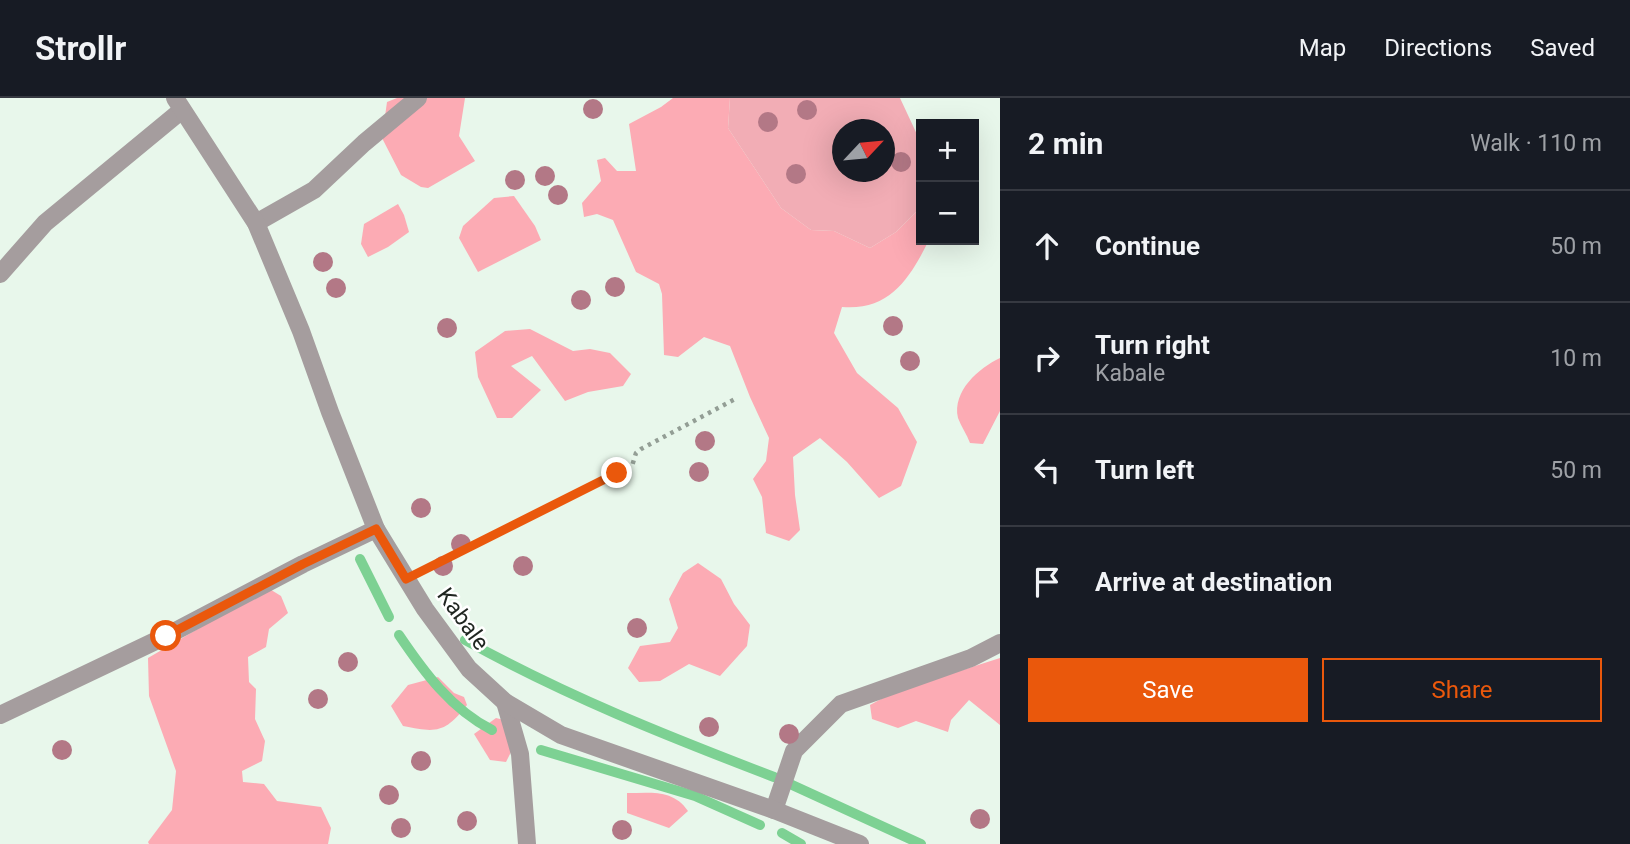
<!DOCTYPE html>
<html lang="en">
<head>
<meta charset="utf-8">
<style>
  body { margin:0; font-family:Roboto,sans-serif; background:#242831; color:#f1f3f6 }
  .controls { position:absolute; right:21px; top:21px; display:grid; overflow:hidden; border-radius:0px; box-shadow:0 7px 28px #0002 }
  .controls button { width:63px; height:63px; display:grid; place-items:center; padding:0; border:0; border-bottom:2px solid #363941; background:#171b24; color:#f1f3f6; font:35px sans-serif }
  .compass { position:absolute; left:832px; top:21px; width:63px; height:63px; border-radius:50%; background:#171b24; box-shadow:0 7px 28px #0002; rotate:64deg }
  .stop { position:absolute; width:21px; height:21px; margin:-16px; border:5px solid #ea580c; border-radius:50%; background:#fff }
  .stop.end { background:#ea580c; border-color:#fff; box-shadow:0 2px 7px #0008 }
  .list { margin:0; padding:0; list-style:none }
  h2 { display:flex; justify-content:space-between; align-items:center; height:91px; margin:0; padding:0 28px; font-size:30px }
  h2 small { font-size:23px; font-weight:400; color:#9ea1a6 }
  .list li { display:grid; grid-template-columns:46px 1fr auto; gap:21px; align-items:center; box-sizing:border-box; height:112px; padding:0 28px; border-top:2px solid #363941 }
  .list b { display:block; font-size:26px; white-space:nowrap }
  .list p { margin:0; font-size:23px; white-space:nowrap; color:#9ea1a6 }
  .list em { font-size:23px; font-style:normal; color:#9ea1a6 }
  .actions { display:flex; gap:14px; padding:21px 28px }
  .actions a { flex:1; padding:16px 0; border:2px solid #ea580c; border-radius:0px; text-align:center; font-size:24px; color:#ea580c }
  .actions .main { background:#ea580c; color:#fff }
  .icon { flex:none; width:38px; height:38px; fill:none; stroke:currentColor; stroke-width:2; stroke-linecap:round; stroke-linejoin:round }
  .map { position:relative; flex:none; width:1000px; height:746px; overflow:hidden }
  header { display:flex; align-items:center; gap:42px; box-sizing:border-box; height:98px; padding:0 35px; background:#171b24; border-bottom:2px solid #363941 }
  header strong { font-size:33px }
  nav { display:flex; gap:38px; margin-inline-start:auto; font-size:24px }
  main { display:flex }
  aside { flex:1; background:#171b24 }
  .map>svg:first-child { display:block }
</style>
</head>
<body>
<header>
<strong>Strollr</strong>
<nav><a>Map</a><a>Directions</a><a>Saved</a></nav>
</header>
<main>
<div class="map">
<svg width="1000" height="746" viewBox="0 0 1000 746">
  <rect width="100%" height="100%" fill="#e8f7eb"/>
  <!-- green -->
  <path fill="#f2adb5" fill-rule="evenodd" d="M730,0h170l21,45v64l-25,25 -26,16 -36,-17 -23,-1 -30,-22 -53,-80zM842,32h42v42h-42z"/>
  <!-- forest -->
  <g fill="#fcabb4">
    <polygon points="397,0 465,0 459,38 475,63 428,90 421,89 401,77 382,40 387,4"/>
    <path d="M673,0h57l-2,30 53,80 30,22 23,1 36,17 26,-16 25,-25v33h8c-19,38 -39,71 -87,67l-8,26 23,40 41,35 19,34 -16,44 -22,12 -32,-36 -27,-24 -27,19 2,38 5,35 -11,11 -23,-8 -4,-36 -9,-18 13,-18 3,-23 -19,-41 -20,-51 -26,-9 -26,20 -14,-2 -2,-61 -3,-10 -23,-12 -23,-52 -16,-6 -13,3 -2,-14 19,-22 -4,-21 8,-2 12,13h19l-7,-47 32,-17z"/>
    <polygon points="514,98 535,128 541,142 478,174 459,140 463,128 494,100"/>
    <polygon points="398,106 404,117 409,134 388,149 368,159 361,146 364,126"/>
    <polygon points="530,231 573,253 590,251 610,255 631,276 623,288 588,294 565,303 532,258 511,268 541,292 512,320 497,320 478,279 475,254 505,233"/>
    <path d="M1000,260v53l-17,33 -13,-1c-3,-8 -9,-17 -12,-25 -6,-27 21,-50 42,-60z"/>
    <polygon points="698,465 721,481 734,506 750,527 747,548 720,578 689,566 660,583 639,584 628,570 640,548 670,544 678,530 669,501 683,475"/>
    <polygon points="268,490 281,498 288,515 269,531 266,549 248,559 249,584 256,591 255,621 265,643 262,663 242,673 243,684 264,686 277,703 321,709 331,730 328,746 149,746 148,744 172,712 176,673 149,598 148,560"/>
    <polygon points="1000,560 1000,627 969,602 951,622 948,634 916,623 898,630 872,621 870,607 894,594"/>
    <path d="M438,579l16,16 10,4 3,8c-22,28 -30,28 -64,21l-12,-20 17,-21z"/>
    <polygon points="496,620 516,625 521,634 506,664 490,662 474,636"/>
    <path d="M627,695c24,0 46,-4 61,18l-19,17 -42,-15z"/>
  </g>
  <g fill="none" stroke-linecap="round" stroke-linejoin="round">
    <!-- stream -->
    <g stroke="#7dd193" stroke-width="10">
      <polyline points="360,461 389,519"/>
      <path d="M399,537c25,37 52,74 93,95"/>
      <path d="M465,542c101,56 202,96 309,137"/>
      <polyline points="541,652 695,698 760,727"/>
      <polyline points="790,686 921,746"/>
      <polyline points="782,735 801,746"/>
    </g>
    <!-- path -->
    <polyline stroke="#939e95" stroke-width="4.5" stroke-dasharray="3.5 5" stroke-linecap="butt" points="429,470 632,368 636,355 641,351 737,300"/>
    <!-- minor -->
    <g stroke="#a59d9e" stroke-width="18">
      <polyline points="256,125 314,92 364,45 418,0"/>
      <polyline points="0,176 45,125 182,12"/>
      <polyline points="505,604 520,656 527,746"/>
      <polyline points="0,617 166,538 303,466 376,431"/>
      <polyline points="774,712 794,653 841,606 971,560 1000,545"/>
    </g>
    <!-- tertiary -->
    <polyline stroke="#a59d9e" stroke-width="18" points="175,0 256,125 301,233 330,314 376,431 425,511 469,571 505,604 561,637 774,712 860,746"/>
  </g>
  <!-- trees -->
  <g fill="#b37886">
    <circle cx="593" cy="11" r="10"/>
    <circle cx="807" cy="12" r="10"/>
    <circle cx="768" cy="24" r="10"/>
    <circle cx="901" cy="64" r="10"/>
    <circle cx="796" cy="76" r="10"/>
    <circle cx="545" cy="78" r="10"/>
    <circle cx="515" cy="82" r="10"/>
    <circle cx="558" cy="97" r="10"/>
    <circle cx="323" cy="164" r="10"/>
    <circle cx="615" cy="189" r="10"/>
    <circle cx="336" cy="190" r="10"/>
    <circle cx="581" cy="202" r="10"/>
    <circle cx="893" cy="228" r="10"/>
    <circle cx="447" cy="230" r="10"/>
    <circle cx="910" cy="263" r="10"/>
    <circle cx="705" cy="343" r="10"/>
    <circle cx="699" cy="374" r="10"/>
    <circle cx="421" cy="410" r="10"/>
    <circle cx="461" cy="446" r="10"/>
    <circle cx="443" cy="468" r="10"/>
    <circle cx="523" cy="468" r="10"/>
    <circle cx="637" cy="530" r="10"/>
    <circle cx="348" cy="564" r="10"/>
    <circle cx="318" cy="601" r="10"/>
    <circle cx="709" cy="629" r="10"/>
    <circle cx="789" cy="636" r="10"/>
    <circle cx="62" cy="652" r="10"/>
    <circle cx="421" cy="663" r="10"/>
    <circle cx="389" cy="697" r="10"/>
    <circle cx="980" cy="721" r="10"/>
    <circle cx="467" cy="723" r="10"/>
    <circle cx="401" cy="730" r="10"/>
    <circle cx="622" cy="732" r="10"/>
  </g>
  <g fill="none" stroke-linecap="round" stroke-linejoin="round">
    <!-- route -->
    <polyline stroke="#ea580c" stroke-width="9" points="166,538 303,466 376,431 406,481 617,375"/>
  </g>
  <g text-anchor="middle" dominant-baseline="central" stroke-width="5" stroke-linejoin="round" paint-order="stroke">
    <!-- street labels -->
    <g font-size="23" fill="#1f2520" stroke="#fff">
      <text transform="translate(463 521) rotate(54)">Kabale</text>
    </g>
  </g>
</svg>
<div class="controls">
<button>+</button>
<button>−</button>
</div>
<svg class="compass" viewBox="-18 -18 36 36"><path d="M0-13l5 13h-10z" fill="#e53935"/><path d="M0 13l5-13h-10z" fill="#9ea1a6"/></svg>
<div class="stop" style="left:166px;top:538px"></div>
<div class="stop end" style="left:617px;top:375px"></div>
</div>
<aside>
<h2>2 min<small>Walk · 110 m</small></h2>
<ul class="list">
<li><svg class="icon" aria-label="ahead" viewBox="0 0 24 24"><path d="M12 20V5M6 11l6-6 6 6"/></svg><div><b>Continue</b></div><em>50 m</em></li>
<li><svg class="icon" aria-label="right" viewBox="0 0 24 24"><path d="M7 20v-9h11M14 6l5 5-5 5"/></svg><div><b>Turn right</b><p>Kabale</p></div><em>10 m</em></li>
<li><svg class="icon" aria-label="left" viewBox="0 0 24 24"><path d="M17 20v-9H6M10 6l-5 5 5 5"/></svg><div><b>Turn left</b></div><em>50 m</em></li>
<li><svg class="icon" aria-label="arrive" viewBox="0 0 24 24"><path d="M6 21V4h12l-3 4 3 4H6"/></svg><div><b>Arrive at destination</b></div></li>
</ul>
<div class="actions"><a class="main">Save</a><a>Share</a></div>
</aside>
</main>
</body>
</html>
